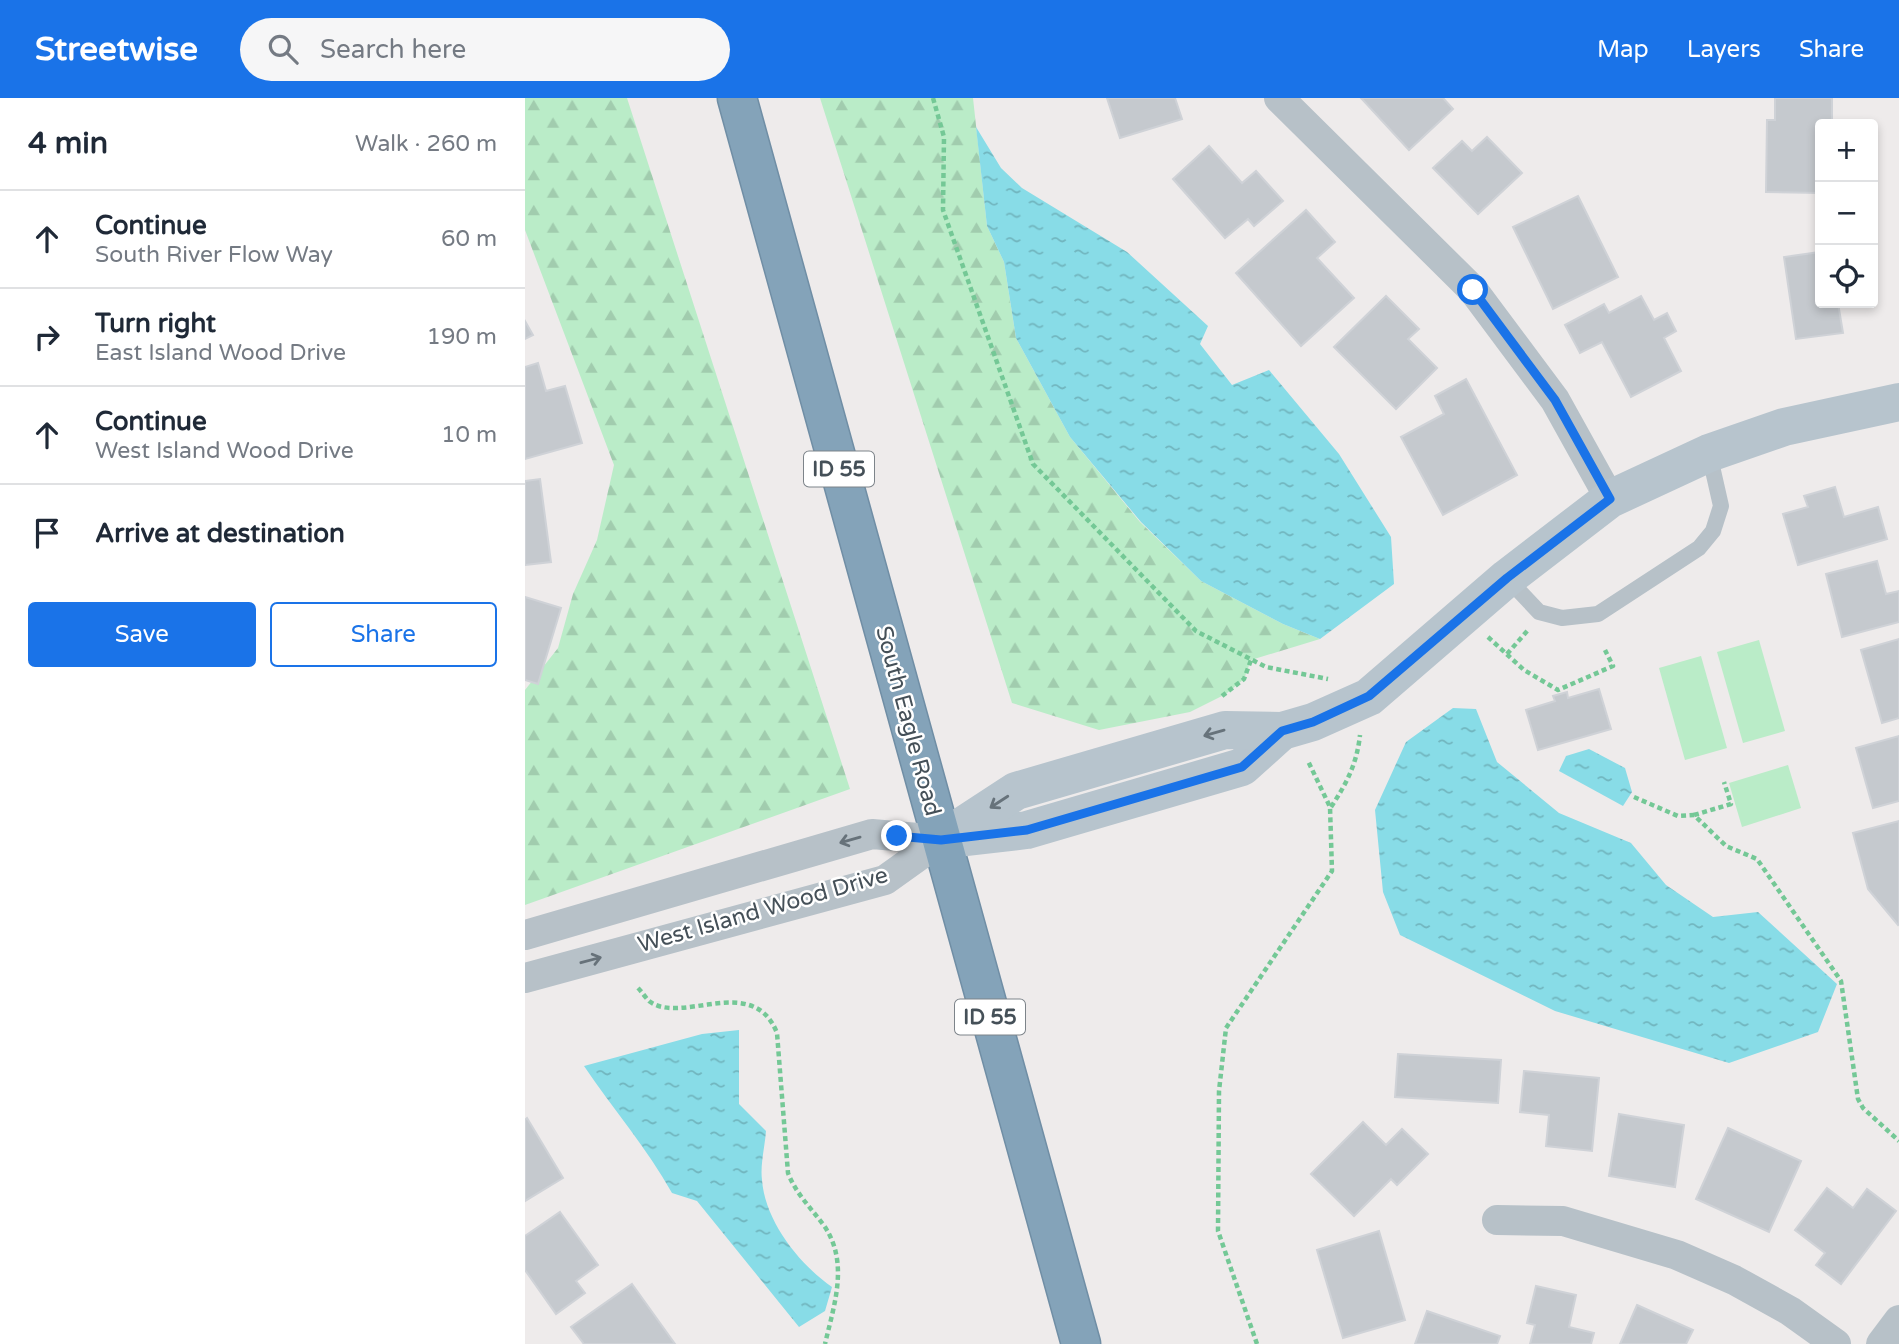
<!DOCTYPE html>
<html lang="en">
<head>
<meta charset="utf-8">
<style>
  body { margin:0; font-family:"Varela Round",sans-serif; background:#f6f6f7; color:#1f2937 }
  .controls { position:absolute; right:21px; top:21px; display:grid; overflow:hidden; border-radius:7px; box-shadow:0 4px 10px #0003 }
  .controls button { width:63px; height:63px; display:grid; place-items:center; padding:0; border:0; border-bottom:2px solid #e0e1e3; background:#fff; color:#1f2937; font:35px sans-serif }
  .stop { position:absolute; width:21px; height:21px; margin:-16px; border:5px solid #1a73e8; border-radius:50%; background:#fff }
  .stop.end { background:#1a73e8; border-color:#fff; box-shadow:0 2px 7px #0008 }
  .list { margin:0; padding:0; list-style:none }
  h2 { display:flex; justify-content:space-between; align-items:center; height:91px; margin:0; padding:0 28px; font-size:30px }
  h2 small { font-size:23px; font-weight:400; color:#747a83 }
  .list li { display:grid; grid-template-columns:46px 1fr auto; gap:21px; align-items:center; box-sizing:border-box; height:98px; padding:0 28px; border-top:2px solid #e0e1e3 }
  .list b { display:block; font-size:26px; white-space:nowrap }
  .list p { margin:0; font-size:23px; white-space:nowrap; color:#747a83 }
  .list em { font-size:23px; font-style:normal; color:#747a83 }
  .actions { display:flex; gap:14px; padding:21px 28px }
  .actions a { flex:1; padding:16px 0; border:2px solid #1a73e8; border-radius:7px; text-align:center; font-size:24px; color:#1a73e8 }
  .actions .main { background:#1a73e8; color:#fff }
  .icon { flex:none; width:38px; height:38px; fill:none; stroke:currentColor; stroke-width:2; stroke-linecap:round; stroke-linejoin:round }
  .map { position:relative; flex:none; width:1374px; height:1246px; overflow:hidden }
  header { display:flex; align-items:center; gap:42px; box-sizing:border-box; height:98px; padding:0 35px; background:#1a73e8; color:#fff }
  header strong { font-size:33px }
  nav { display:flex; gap:38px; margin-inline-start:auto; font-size:24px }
  .search { width:490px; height:63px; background:#f6f6f7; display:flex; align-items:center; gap:18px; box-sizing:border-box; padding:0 24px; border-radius:38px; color:#747a83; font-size:26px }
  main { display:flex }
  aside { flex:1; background:#fff }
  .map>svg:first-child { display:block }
</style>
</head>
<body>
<header>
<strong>Streetwise</strong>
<div class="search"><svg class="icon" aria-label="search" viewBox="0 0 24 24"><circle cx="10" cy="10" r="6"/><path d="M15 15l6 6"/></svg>Search here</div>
<nav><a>Map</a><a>Layers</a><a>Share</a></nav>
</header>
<main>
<aside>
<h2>4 min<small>Walk · 260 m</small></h2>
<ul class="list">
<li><svg class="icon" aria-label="ahead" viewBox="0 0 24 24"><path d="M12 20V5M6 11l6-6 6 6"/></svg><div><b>Continue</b><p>South River Flow Way</p></div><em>60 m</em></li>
<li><svg class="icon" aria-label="right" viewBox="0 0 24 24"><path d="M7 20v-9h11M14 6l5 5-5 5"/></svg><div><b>Turn right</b><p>East Island Wood Drive</p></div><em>190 m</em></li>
<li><svg class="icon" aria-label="ahead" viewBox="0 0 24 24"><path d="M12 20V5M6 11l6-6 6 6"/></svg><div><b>Continue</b><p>West Island Wood Drive</p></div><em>10 m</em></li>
<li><svg class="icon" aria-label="arrive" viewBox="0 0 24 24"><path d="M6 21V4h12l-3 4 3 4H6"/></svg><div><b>Arrive at destination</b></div></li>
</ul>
<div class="actions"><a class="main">Save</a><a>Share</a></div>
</aside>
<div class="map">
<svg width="1374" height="1246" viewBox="0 0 1374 1246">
  <defs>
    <pattern id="forest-firs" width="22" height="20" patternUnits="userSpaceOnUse" patternTransform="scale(1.75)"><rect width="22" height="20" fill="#baecc8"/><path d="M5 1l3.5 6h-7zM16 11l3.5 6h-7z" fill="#a1ccae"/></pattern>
    <pattern id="water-ripples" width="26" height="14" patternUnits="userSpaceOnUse" patternTransform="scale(1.75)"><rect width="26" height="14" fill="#88dce7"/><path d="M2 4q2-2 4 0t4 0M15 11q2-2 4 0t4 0" fill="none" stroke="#71b5be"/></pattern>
  </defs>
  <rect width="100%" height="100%" fill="#eeebeb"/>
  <!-- green -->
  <g fill="#baecc8">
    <polygon points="1234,542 1260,633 1218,645 1192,554"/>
    <polygon points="1176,558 1202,650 1160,662 1134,570"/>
    <polygon points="1263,667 1276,710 1217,729 1204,685"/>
  </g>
  <!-- forest -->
  <g fill="url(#forest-firs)">
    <polygon points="0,0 102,0 325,691 0,807 0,592 33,550 48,496 72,442 89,367 0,132"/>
    <polygon points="295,0 448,0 462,128 479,164 491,240 545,339 615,424 676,483 758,526 795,541 726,562 719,581 701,596 665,614 574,632 487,605"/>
  </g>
  <!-- water -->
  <g fill="url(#water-ripples)">
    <polygon points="451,29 476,70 497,90 602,154 683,228 675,246 707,287 744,272 814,356 866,439 869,486 795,541 758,526 676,483 616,424 545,339 491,240 479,164 462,128"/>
    <polygon points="928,610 951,611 972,664 1034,715 1106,745 1141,787 1188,819 1233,814 1312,886 1293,934 1204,965 1030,913 875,837 858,794 850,712 881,644"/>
    <polygon points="1064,651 1100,670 1107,694 1098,708 1034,673 1041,658"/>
    <path d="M214,932v74l27,27c-1,15 -6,34 -4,49 3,41 37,84 70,107l-7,24 -26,16 -102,-126 -25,-8c-25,-45 -59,-84 -88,-127l118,-32z"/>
  </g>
  <!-- building -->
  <g fill="#c5c9ce" stroke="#cfd2d7" stroke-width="2">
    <polygon points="582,0 650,0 657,21 595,40"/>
    <polygon points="836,0 918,0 928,11 884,52"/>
    <polygon points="1250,0 1307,0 1307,26 1295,26 1295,95 1241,94 1242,22 1250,22"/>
    <polygon points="962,39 997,75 953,116 908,70 937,43 947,53"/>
    <polygon points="684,48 717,85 731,73 758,103 729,128 723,121 700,140 648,81"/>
    <polygon points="1053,98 1093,179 1028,211 988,129"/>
    <polygon points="781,112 810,144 792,160 829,200 776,248 711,175"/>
    <polygon points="1295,154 1295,205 1313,205 1318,235 1271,241 1259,159"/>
    <polygon points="861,198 894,231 883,241 912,270 871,311 809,249"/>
    <polygon points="1116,198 1129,222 1142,215 1151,233 1139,240 1156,273 1106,299 1077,244 1055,255 1040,227 1079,206 1084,215"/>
    <polygon points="0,223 8,237 0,241"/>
    <polygon points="13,265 21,293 40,288 57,345 0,361 0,269"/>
    <polygon points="941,281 992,377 918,417 876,339 919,316 910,298"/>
    <polygon points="15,381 26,464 0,467 0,383"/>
    <polygon points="1310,389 1319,419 1353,409 1362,441 1273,467 1258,416 1283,409 1279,398"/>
    <polygon points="1352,463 1361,496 1374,493 1374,524 1317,539 1301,476"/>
    <polygon points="0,499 36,510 13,586 0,582"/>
    <polygon points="1374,541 1374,620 1357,625 1336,552"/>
    <polygon points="1074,591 1086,631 1013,652 1001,612 1030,603 1028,598 1042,594 1043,600"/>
    <polygon points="1374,638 1374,703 1348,710 1331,650"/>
    <polygon points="1374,723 1374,826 1373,827 1343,791 1328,735"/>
    <polygon points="873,956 976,962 973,1005 870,999"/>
    <polygon points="999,973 1074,980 1067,1053 1021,1048 1024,1017 995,1014"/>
    <polygon points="1094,1016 1159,1027 1150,1089 1084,1078"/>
    <polygon points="2,1020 38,1080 0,1103 0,1022"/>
    <polygon points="838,1024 861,1047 877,1031 903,1056 872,1087 866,1081 829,1118 786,1076"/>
    <polygon points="1203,1030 1276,1063 1244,1134 1171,1101"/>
    <polygon points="1302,1090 1328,1110 1342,1091 1371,1113 1316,1186 1291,1167 1300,1155 1270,1132"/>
    <polygon points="35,1114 73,1167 51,1183 60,1195 31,1216 0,1172 0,1138"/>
    <polygon points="854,1133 880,1222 818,1240 792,1152"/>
    <polygon points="107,1186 150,1246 59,1246 46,1229"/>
    <polygon points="1011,1188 1051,1197 1044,1229 1069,1235 1066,1246 1005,1246 1010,1227 1002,1225"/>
    <polygon points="1112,1207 1168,1232 1161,1246 1095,1246"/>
    <polygon points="902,1213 975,1238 972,1246 890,1246"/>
  </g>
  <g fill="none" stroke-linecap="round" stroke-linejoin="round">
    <!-- highway casing -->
    <g stroke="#708ea5" stroke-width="41">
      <polyline id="highway" points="212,0 556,1246"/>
    </g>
    <!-- path -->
    <g stroke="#74c896" stroke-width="4.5" stroke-dasharray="5 3.5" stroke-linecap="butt">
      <polyline points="408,0 419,39 418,112 508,366 671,533 741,569 803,581"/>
      <polyline points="963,539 999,572 1033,592 1088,568 1080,552"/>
      <polyline points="982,556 1004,531"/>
      <polyline points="697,598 719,581 726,562"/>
      <polyline points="1109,699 1153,718 1169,717 1201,748 1232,761 1316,883 1333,1001 1338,1010 1374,1043"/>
      <path d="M806,709c16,-24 26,-44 29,-72"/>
      <polyline points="1169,717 1206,706 1199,684"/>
      <path d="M113,890c4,4 7,9 11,13 32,25 104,-29 128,32l11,140c8,21 24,36 37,54 24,37 9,78 0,117"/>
      <polyline points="732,1246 693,1133 694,993 701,930 807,773 805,709 783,663"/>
    </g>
    <!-- lane -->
    <polyline stroke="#b7c1c8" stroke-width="16" points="982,480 1014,514 1037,520 1073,516 1174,450 1188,433 1196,408 1184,355"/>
    <!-- street -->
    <g stroke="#b7c1c8" stroke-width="30">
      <polyline points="754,0 948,192 1030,302 1085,401"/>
      <polyline points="0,837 347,736 416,742"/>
      <polyline points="0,880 360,782 416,742"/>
      <polyline points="972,1122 1038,1123 1152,1157 1209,1182 1265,1213 1311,1246"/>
      <polyline points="1356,1246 1374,1222"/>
    </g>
    <!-- secondary -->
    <g stroke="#b7c4cd" stroke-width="38">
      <polyline points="425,741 502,732 717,669 757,633"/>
      <polyline points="416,742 491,693 700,632 757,633 788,624 844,599 982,480 1085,401 1184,355 1259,329 1374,304"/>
    </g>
    <!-- highway -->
    <use href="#highway" stroke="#84a3b9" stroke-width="38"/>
  </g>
  <!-- one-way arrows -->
  <defs><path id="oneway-shaft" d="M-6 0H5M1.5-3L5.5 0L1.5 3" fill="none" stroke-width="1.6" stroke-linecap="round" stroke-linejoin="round" transform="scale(1.75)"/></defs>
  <g stroke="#67737b">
    <use href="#oneway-shaft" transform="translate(689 635) rotate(164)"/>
    <use href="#oneway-shaft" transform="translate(474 704) rotate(147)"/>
  </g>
  <g stroke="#67727a">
    <use href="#oneway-shaft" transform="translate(325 742) rotate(164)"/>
    <use href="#oneway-shaft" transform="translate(66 862) rotate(-15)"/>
  </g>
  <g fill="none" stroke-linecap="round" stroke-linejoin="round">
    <!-- route -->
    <polyline stroke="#1a73e8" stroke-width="9" points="372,738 416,742 502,732 717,669 757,633 788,624 844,598 982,480 1085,401 1030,302 948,192"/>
  </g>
  <g text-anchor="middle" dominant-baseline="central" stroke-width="5" stroke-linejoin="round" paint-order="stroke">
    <!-- shield labels -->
    <g fill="#fff" stroke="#7d848a" stroke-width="2">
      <rect x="279" y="353.5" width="70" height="35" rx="5"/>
      <rect x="430" y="901.5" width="70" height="35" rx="5"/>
    </g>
    <g font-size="21" font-weight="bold" fill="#455058">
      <text x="314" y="371">ID 55</text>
      <text x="465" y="919">ID 55</text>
    </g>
    <!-- street labels -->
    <g font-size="23" fill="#455058" stroke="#fff">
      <text transform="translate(383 623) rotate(75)">South Eagle Road</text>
      <text transform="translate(238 812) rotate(-16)">West Island Wood Drive</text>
    </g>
  </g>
</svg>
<div class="controls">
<button>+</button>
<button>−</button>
<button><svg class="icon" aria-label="locate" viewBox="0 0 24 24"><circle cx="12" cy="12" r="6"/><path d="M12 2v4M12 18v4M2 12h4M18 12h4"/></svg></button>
</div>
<div class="stop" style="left:948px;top:192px"></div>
<div class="stop end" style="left:372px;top:738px"></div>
</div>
</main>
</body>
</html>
